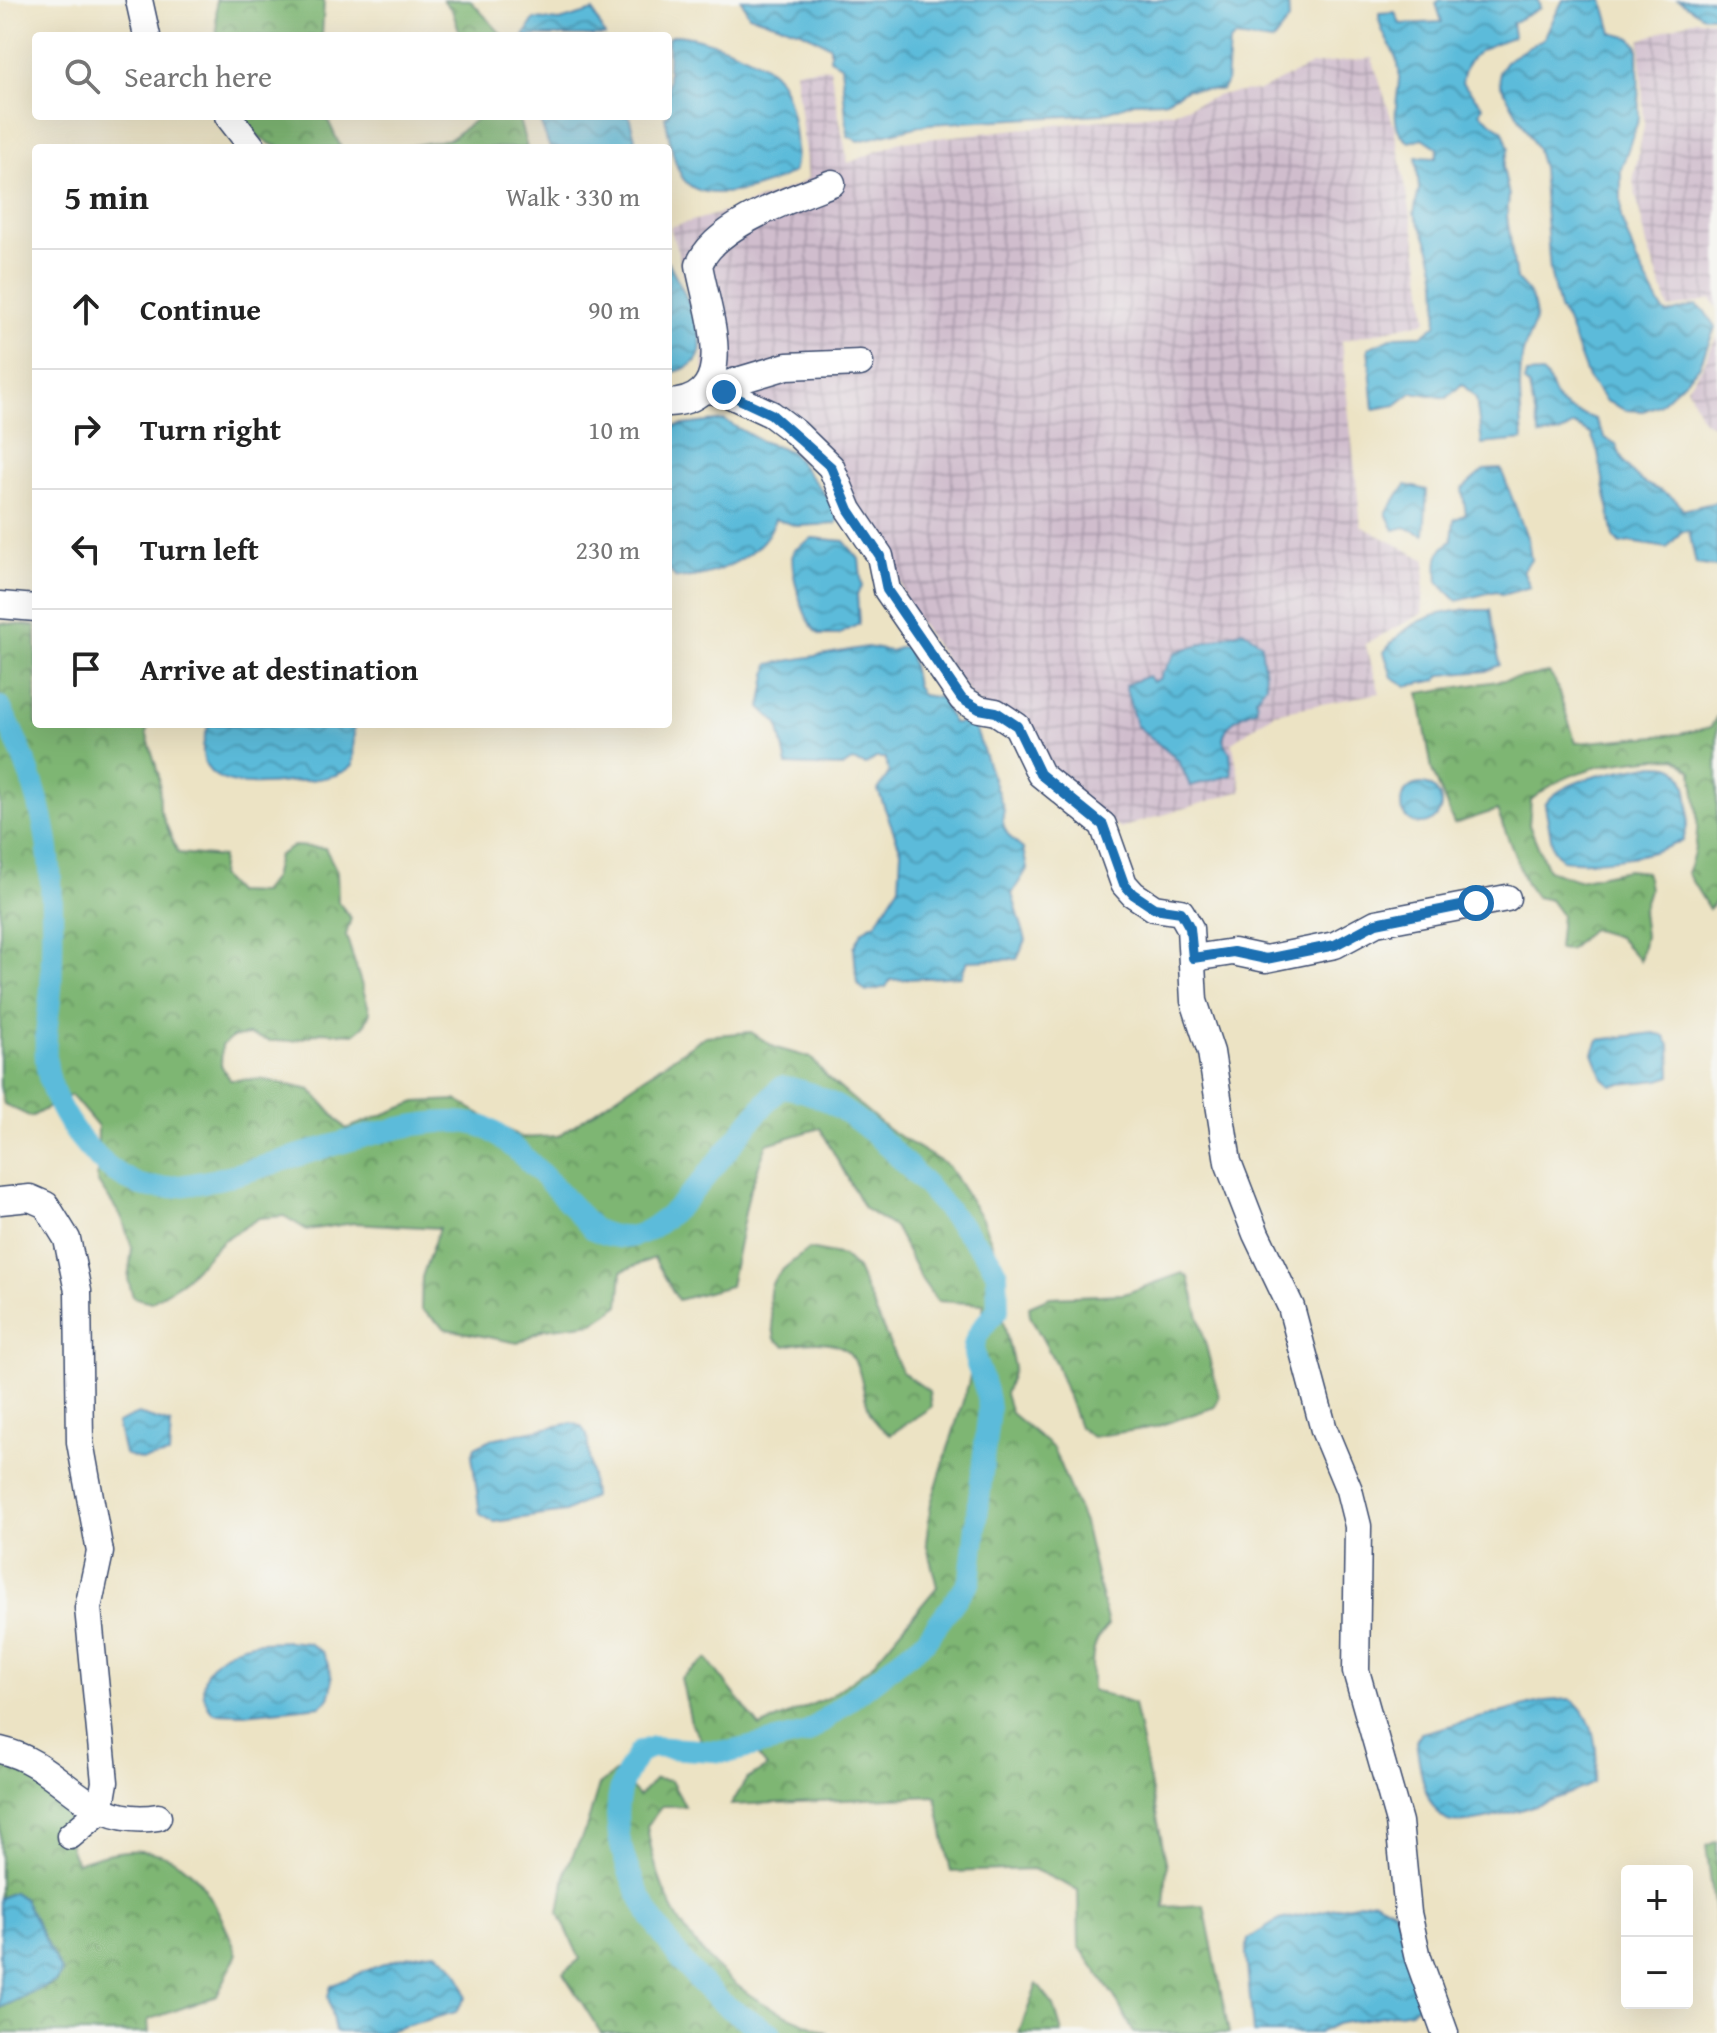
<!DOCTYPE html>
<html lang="en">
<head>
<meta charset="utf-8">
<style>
  body { margin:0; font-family:"Gentium Book Plus",serif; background:#f6f6f6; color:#222 }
  .controls { position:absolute; right:24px; bottom:24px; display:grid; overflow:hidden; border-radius:8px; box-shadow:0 8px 32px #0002 }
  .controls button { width:72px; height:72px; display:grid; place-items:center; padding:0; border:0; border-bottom:2px solid #e0e0e0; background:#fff; color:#222; font:40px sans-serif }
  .stop { position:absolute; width:24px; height:24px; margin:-18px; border:6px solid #1f6fb2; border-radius:50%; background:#fff }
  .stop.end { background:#1f6fb2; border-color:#fff; box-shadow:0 2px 8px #0008 }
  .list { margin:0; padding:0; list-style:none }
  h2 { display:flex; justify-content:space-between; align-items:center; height:104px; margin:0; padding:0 32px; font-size:34px }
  h2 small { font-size:26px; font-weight:400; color:#767676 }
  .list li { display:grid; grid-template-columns:52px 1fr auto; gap:24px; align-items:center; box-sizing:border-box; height:120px; padding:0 32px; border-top:2px solid #e0e0e0 }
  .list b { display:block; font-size:30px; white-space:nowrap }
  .list em { font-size:26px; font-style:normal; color:#767676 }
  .icon { flex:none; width:44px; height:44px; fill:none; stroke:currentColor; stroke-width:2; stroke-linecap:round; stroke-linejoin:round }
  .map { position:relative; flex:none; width:1717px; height:2033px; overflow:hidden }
  .search { position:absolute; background:#fff; box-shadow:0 8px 32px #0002; left:32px; top:32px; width:640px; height:88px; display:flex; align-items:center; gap:20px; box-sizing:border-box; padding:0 28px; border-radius:8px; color:#767676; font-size:30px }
  .panel { position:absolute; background:#fff; box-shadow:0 8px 32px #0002; left:32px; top:144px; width:640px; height:584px; border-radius:8px }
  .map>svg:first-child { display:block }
</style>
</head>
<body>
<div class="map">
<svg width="1717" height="2033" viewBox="0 0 1717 2033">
  <defs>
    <pattern id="industrial-grid" width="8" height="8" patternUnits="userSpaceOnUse" patternTransform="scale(2)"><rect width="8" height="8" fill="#d0bdcd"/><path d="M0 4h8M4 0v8" fill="none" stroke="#a89aaa"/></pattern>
    <pattern id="forest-crowns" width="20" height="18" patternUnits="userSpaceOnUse" patternTransform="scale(2)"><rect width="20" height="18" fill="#7eb673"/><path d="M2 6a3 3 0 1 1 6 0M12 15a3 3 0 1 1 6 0" fill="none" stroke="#669462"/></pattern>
    <pattern id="water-waves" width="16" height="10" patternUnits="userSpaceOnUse" patternTransform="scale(2)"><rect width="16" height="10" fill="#5cbbda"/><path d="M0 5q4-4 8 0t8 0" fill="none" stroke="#4b98b4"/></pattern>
  </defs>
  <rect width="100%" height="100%" fill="#f6f6f2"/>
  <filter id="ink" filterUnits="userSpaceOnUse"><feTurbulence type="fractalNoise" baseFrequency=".0125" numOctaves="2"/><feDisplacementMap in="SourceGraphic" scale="16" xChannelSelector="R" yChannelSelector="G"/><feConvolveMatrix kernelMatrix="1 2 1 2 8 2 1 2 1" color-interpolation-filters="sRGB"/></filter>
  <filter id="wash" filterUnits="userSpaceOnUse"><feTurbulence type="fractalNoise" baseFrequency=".006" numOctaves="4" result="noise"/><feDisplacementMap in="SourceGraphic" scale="32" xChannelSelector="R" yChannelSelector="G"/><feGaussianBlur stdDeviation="1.8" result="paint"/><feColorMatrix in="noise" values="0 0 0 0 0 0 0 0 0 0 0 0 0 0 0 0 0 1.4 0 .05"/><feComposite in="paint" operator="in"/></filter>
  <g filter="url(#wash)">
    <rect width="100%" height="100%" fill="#ece3c4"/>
    <!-- industrial -->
    <g fill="url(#industrial-grid)">
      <polygon points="1692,20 1717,20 1717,307 1711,299 1669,309 1647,245 1633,182 1644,125 1640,40"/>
      <polygon points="1372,58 1394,126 1419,257 1427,321 1341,341 1361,526 1426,560 1422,614 1365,644 1380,693 1274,713 1232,742 1242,791 1120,828 1062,785 972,697 908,607 886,541 854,507 833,456 704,377 703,339 670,227 732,210 796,186 808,178 795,70 830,68 848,163 900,142 1173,112 1223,94 1261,90 1312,65"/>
      <polygon points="1717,336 1717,426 1703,421 1687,387 1702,367"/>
    </g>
    <!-- forest -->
    <g fill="url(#forest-crowns)" stroke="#4c7268" stroke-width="2">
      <polygon points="216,0 324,0 322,36 217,36"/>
      <polygon points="443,0 470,0 503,36 461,36 452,10"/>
      <path d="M243,116h83l15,32c-39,0 -78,10 -98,-32z"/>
      <polygon points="475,116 518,116 527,148 399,148 450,139 475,120"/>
      <path d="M0,623l36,3v98h114l-4,8 13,44 1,34 18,43 44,4 -2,19 15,16 26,1 12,-15 5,-22 16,-10 31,2 12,23 1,31 13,16 -5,17 24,77 -6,14 -10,8 -33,-2 -28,9h-23l-21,-6 -16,2 -11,8 -1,20 9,15 31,-1 50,11 35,39 70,-27 40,-2 66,38 36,-2 147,-100 46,-4 25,16 35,10 17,20 61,52 59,36 34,53 25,62 -4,39 11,47 -9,27 6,19 42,35 31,75 24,102c-19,18 -16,40 -16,65l42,14 33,162 -3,41 40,-2 25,128h-95l-19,-35 -36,-52 -1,-56 -45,-21 -82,3 -15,-76 -205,9 15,-25 21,-13 -22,-26 -42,2 -12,-20 -10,-45 26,-19 53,68 69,-30 42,-31 66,-79 -11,-45 5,-39 37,-118 16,-81 -47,-3 -15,-21 -27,-52 -31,-20 -44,-80 -53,16 -18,49 -19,93 -52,14 -24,-42 -32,13 -3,35 -26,17 -49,6 -26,14 -72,-14 -25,-20 1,-32 17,-49 -85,-5 -47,7 -23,-14 -25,2 -37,23 -40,41 -31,20 -18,-5 -5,-18 4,-31 -10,-30 -25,-37 1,-54 -27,-32 -40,22 -27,-13 -4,-18z"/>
      <path d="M1549,673l6,8 21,62 104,-9 31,-7 6,-11v184l-8,9 -22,-36c16,-36 10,-64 5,-102l-16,-13c-49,0 -107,9 -145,42l-2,25 19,45 30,10 49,-10 19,2 3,17 -7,23 3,24 -5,25 -22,-24 -27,-8 -22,21 -11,-1 3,-34 -11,-15 -14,-3 -10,-13 -29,-74 -43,14 -22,-54 -13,-77z"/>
      <path d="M809,1249l34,7 14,13 45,103 27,19 2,16 -40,27c-51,-23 2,-112 -106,-88l-10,-7c-9,-56 -12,-56 34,-90z"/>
      <polygon points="1183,1273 1189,1278 1219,1397 1215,1407 1155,1427 1092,1437 1079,1427 1056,1364 1030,1316 1029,1306 1050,1297 1124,1294"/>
      <path d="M0,1764c31,7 53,24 72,49 -5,18 -5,33 5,50 97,-35 127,7 160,91l-20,42 -69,24 1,13h-149v-25l55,-26 -42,-90 -13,6z"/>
      <path d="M616,1772l23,24 16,-17 16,2 14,25h-23l-15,20c11,73 42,126 103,169 23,16 53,26 78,38h-227l-38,-60 17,-14 -21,-46 7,-44 20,-41 13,-43z"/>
      <polygon points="1717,1841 1717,1927 1706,1846"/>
      <polygon points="1037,1984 1054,2006 1062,2033 1019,2033"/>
    </g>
    <!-- water -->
    <g fill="url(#water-waves)" stroke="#3c759c" stroke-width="2">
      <polygon points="741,0 1288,0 1289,20 1272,42 1235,37 1229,43 1226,84 1222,90 1188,89 1164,101 1134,102 1102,114 928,124 859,141 848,136 841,65 830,59 830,46 803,32 749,15"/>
      <path d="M1440,0h98l2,8 -28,15 2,13c-27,11 -49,15 -52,47l21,23 -3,7 23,18 6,17 -6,19 6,29 -2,20 9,63c10,10 16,16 19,31 3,16 -11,31 -13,48 -4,27 -1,55 1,82l-41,4 -6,-46 -14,-14 -15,14 -34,-6 -17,13 -22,4 -6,-61 28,-12 27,-1 13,-10c6,-42 -2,-76 -22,-112l5,-24 -3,-32 20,1 2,-10 -15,-10 -14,4c-24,-15 -8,-48 -10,-71 -1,-21 -21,-36 -20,-58l16,-1 5,12 42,-2 -6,-19z"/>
      <polygon points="1563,0 1603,0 1612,33 1631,38 1638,46 1639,118 1621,169 1621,218 1637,262 1662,309 1667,314 1696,305 1704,310 1715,328 1699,367 1659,405 1643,411 1625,410 1606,401 1588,378 1567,321 1559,309 1550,271 1542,168 1537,149 1500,84 1499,72 1506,61 1544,38"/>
      <polygon points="1678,0 1717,0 1717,16 1703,16"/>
      <polygon points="593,11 605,36 524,36 534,19 560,21"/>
      <path d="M673,35c26,0 94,23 107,46 12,22 20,68 13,91 -24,15 -92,36 -111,5 -10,-18 -13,-42 -17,-61h3v-78z"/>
      <polygon points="538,116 629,116 635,138 633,148 550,148"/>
      <path d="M668,261c10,20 40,72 31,94 -5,13 -20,15 -31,19z"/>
      <path d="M1542,373c9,7 8,13 13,23 8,15 26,17 40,23l10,19 11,6c18,53 53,38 67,66l34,-8v65l-21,-3 -7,-33 -8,1 -14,16 -37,-6 -10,2 -6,-7 -16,-85 -7,-18 -17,-9 -14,8 -20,3 -11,-49 -5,-5 2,-8z"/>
      <path d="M724,420l37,21 29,10 45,56 4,12 -3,5 -39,2 -22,-7c-10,36 -63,60 -99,59l-8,-9v-142z"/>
      <path d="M1501,469l27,71 3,20 -8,10 7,17 -28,8 -6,-4 -39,10 -19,-19c-1,-18 -3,-32 14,-41l2,-21 12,-6 -4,-25 22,-19z"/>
      <polygon points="1406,485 1427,490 1424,535 1405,527 1394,530 1386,513"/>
      <path d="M812,538l32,3 15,18 3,28 -5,7 2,30 -21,11h-17c-17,-9 -32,-65 -28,-84z"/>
      <path d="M1462,610h28l10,55 -14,6 -45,4 -4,5 -30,6 -15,-9 -8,-25c21,-28 45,-38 78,-42z"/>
      <path d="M1243,630l18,13 5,42 -10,13 1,11c-16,6 -32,13 -34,31l7,12 2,23 -42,11 -11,-25 -43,-36 -11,-40 23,-9 4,6 7,-3 17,-27z"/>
      <path d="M908,645l8,40 6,10 19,3 12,25 20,-1 31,88c-5,18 6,29 19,39l4,20 -15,25 14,46 -9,19 -50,2 -6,15 -71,4 -4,7 -20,5 -9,-9 -3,-35 9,-18 14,-8 22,-36 2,-35 -23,-61 11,-17 -4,-15h-9l-10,7 -14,-4 -10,6 -55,-2 -9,-41 -17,-16 8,-44 98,-17 23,4z"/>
      <path d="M209,724h145l-1,41c-16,15 -44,15 -65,17 -42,5 -105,8 -79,-58z"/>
      <path d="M1649,765c10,1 23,-2 30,7 13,16 11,51 4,68 -32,17 -85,24 -121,20l-9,-12 -8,-43c15,-26 74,-34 104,-40z"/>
      <circle cx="1421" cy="804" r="20"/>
      <polygon points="1654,1033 1664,1036 1670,1045 1671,1076 1659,1080 1611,1085 1603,1078 1593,1053 1598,1040"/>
      <polygon points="138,1414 171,1424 169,1455 142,1460 124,1454 117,1423"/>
      <polygon points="572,1423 581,1426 587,1435 593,1497 565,1512 494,1522 480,1514 472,1456 475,1447 491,1439"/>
      <path d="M286,1641l22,2 15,10c9,18 16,40 -2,53l-77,8 -31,-1c-25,-31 2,-62 35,-69 12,-3 26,-2 38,-3z"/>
      <path d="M1570,1699c25,15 31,58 23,84 -21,12 -129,49 -147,37 -23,-16 -26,-53 -30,-79l5,-8 124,-32z"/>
      <polygon points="13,1892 24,1899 62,1973 55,1982 0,2008 0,1898"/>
      <polygon points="1374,1900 1394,1910 1408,1940 1424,2000 1411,2011 1336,2024 1318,2033 1253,2033 1246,1953 1248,1939 1279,1920"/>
      <path d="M436,1952c19,11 25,23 30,44l-10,16 -76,21 -45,-1 -7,-36 3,-10c33,-15 68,-31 105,-34z"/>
    </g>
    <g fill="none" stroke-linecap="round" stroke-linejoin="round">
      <!-- canal -->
      <path stroke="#5cbbda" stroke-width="22" d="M0,707c19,36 36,79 44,118 10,48 9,115 7,163 -2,28 -9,58 -3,85 9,43 46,92 87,110 22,10 56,1 78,-3 63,-12 220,-80 275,-51 31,17 80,73 105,100 13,6 27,11 41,7 51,-15 107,-112 147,-149 80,6 157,115 208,171l8,16 1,36c-46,45 -13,49 -9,99l-19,171 -44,60 -120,94 -77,18 -76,-5 -14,5c-7,12 -16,25 -19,39 -17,69 50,166 99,209 15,13 35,23 52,33"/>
    </g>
  </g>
  <g filter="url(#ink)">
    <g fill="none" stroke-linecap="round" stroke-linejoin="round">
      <!-- minor casing -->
      <g stroke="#3a4a6d" stroke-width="29">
        <g id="minor">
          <polyline points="139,0 147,36"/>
          <polyline points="228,116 253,148"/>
          <polyline points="707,390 724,392 771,414 795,432 831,467 849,510 880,556 887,590 962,699 979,709 996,712 1017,726 1040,774 1103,825 1124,884 1133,894 1154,908 1181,912 1190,928 1194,1001 1211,1052 1228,1162 1256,1234 1291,1307 1324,1430 1349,1490 1358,1526 1356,1671 1399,1822 1408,1913 1418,1958 1445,2033"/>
          <polyline points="707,390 787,366 860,363"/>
          <path d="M668,403c75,-3 39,-91 31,-138 15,-40 95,-67 133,-82"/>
          <polyline points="0,605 36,608"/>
          <polyline points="1193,958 1233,952 1266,959 1335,945 1376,923 1507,898"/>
          <polyline points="0,1201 30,1198 46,1205 67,1239 78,1291 80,1442 100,1552 88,1608 105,1782 100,1811 70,1836"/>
          <path d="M0,1750c64,14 84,79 158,67"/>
        </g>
      </g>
      <!-- minor -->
      <use href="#minor" stroke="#fff" stroke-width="26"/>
    </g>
  </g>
  <g fill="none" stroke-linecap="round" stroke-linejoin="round" filter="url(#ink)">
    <!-- route -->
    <polyline stroke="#1f6fb2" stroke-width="10" points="724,392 771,414 831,467 849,510 880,556 887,590 962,699 979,709 996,712 1017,726 1040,774 1103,825 1124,884 1133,894 1154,908 1181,912 1190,928 1193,958 1233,952 1266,959 1335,945 1376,923 1476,903"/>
  </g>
</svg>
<div class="controls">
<button>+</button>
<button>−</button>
</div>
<div class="stop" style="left:1476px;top:903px"></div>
<div class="stop end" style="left:724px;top:392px"></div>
<div class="search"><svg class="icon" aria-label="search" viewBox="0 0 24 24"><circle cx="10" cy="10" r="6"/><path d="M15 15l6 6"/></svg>Search here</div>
<section class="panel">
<h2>5 min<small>Walk · 330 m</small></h2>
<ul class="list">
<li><svg class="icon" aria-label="ahead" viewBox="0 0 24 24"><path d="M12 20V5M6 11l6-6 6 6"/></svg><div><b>Continue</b></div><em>90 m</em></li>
<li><svg class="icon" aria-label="right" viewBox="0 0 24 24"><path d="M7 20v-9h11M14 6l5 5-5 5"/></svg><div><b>Turn right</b></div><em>10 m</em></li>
<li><svg class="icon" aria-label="left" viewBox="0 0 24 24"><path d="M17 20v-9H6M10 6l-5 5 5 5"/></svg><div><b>Turn left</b></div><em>230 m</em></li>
<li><svg class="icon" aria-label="arrive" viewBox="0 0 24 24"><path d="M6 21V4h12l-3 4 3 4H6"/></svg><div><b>Arrive at destination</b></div></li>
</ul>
</section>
</div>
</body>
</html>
